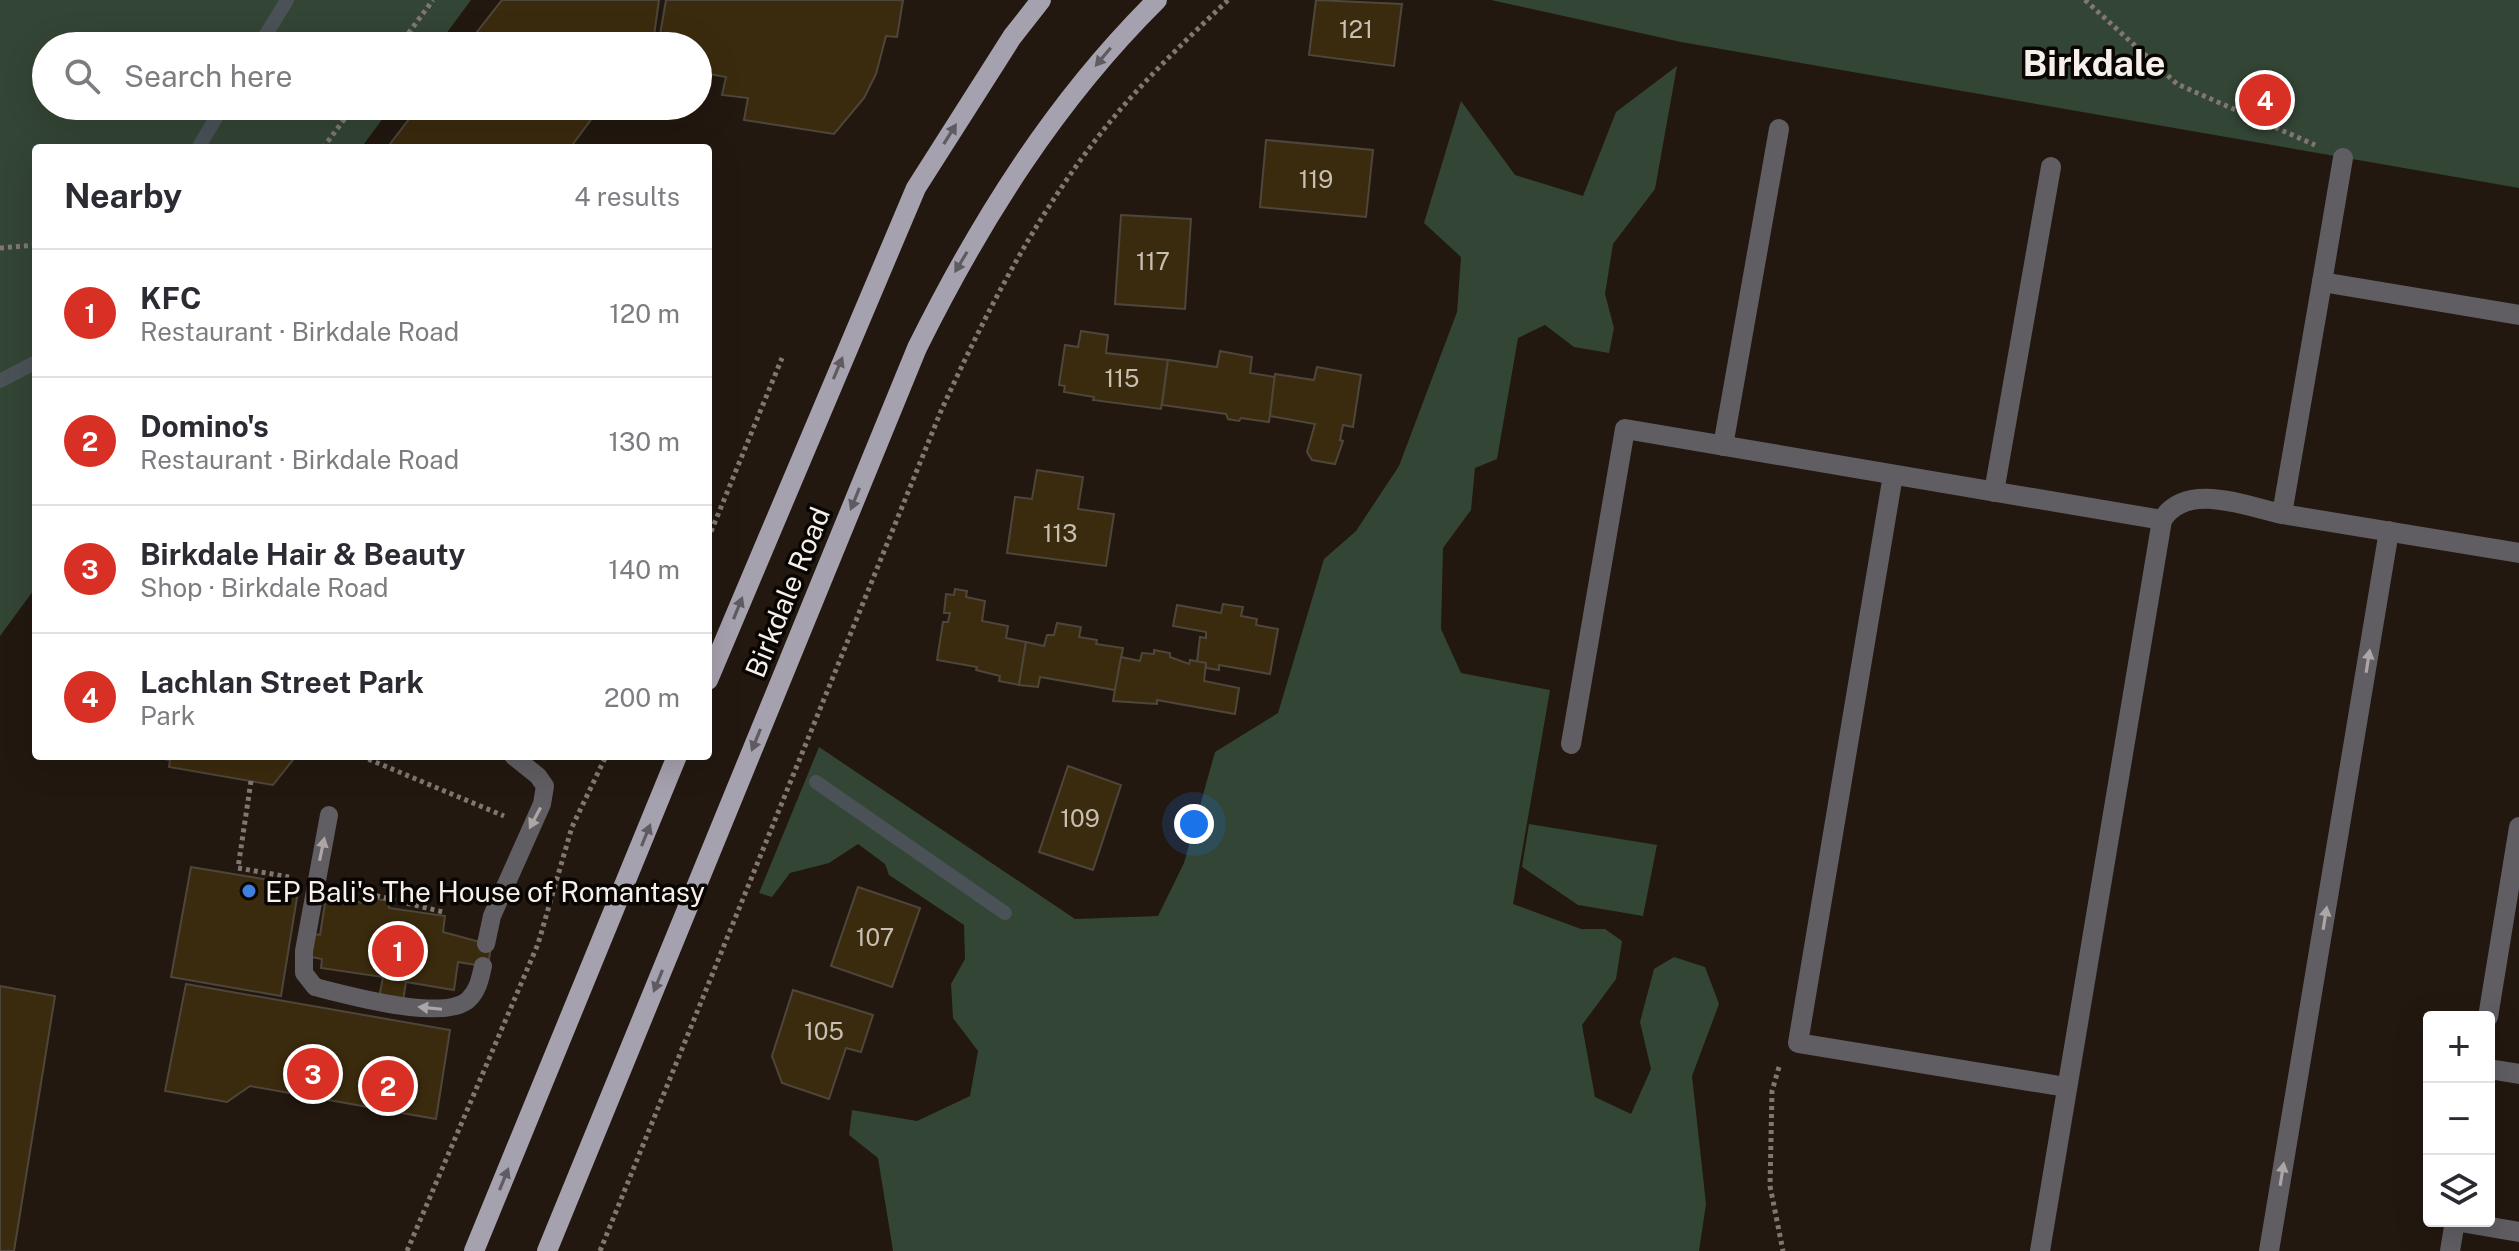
<!DOCTYPE html>
<html lang="en">
<head>
<meta charset="utf-8">
<style>
  body { margin:0; font-family:"Public Sans",sans-serif; background:#f2f2f3; color:#2b2b33 }
  .controls { position:absolute; right:24px; bottom:24px; display:grid; overflow:hidden; border-radius:8px; box-shadow:0 8px 32px #0002 }
  .controls button { width:72px; height:72px; display:grid; place-items:center; padding:0; border:0; border-bottom:2px solid #e1e1e2; background:#fff; color:#2b2b33; font:40px sans-serif }
  .you { position:absolute; left:1194px; top:824px; width:28px; height:28px; margin:-20px; border:6px solid #fff; border-radius:50%; background:#1a73e8; box-shadow:0 0 0 12px #1a73e833 }
  .badge { display:grid; place-items:center; width:52px; height:52px; border-radius:50%; background:#d93025; color:#fff; font-size:26px; font-weight:700 }
  .pin { position:absolute; translate:-50% -50%; border:4px solid #fff; box-shadow:0 2px 8px #0006 }
  .list { margin:0; padding:0; list-style:none }
  h2 { display:flex; justify-content:space-between; align-items:center; height:104px; margin:0; padding:0 32px; font-size:34px }
  h2 small { font-size:26px; font-weight:400; color:#7c7c81 }
  .list li { display:grid; grid-template-columns:52px 1fr auto; gap:24px; align-items:center; box-sizing:border-box; height:128px; padding:0 32px; border-top:2px solid #e1e1e2 }
  .list b { display:block; font-size:30px; white-space:nowrap }
  .list p { margin:0; font-size:26px; white-space:nowrap; color:#7c7c81 }
  .list em { font-size:26px; font-style:normal; color:#7c7c81 }
  .icon { flex:none; width:44px; height:44px; fill:none; stroke:currentColor; stroke-width:2; stroke-linecap:round; stroke-linejoin:round }
  .map { position:relative; flex:none; width:2519px; height:1251px; overflow:hidden }
  .search { position:absolute; background:#fff; box-shadow:0 8px 32px #0002; left:32px; top:32px; width:680px; height:88px; display:flex; align-items:center; gap:20px; box-sizing:border-box; padding:0 28px; border-radius:44px; color:#7c7c81; font-size:30px }
  .panel { position:absolute; background:#fff; box-shadow:0 8px 32px #0002; left:32px; top:144px; width:680px; height:616px; border-radius:8px }
  .map>svg:first-child { display:block }
</style>
</head>
<body>
<div class="map">
<svg width="2519" height="1251" viewBox="0 0 2519 1251">
  <rect width="100%" height="100%" fill="#221810"/>
  <!-- green -->
  <g fill="#334535">
    <polygon points="0,0 471,0 437,46 46,46 46,106 392,106 361,148 36,148 36,587 0,636"/>
    <polygon points="1491,0 2519,0 2519,188 1681,42"/>
    <polygon points="1677,66 1655,189 1613,244 1605,294 1614,328 1609,353 1574,347 1545,325 1518,338 1497,459 1475,468 1471,510 1443,548 1441,629 1461,673 1550,690 1513,904 1581,929 1605,929 1622,941 1616,979 1582,1025 1595,1097 1631,1114 1651,1069 1640,1022 1654,969 1674,957 1705,967 1719,1004 1692,1076 1706,1204 1699,1251 893,1251 878,1158 849,1135 852,1110 917,1121 970,1096 978,1051 953,1018 951,984 965,959 964,925 889,875 885,864 858,844 829,863 790,873 772,897 759,893 819,747 1075,919 1158,916 1184,863 1215,752 1278,713 1324,559 1356,531 1399,466 1457,312 1461,257 1424,223 1461,101 1515,175 1583,196 1616,112"/>
    <polygon points="1529,824 1657,845 1643,916 1578,905 1522,867"/>
  </g>
  <g fill="none" stroke-linecap="round" stroke-linejoin="round">
    <!-- stream -->
    <g stroke="#4a5258" stroke-width="14">
      <polyline points="259,46 287,0"/>
      <polyline points="198,148 223,106"/>
      <polyline points="0,381 36,362"/>
      <polyline points="816,782 1005,913"/>
    </g>
  </g>
  <!-- building -->
  <g fill="#3b2b0e" stroke="#4e463b" stroke-width="2">
    <polygon points="502,0 659,0 654,36 646,46 466,46"/>
    <polygon points="666,0 903,0 897,37 886,36 876,74 864,98 834,134 744,120 748,98 722,95 726,77 698,72 698,46 658,46"/>
    <polygon points="1316,0 1402,4 1394,66 1309,55"/>
    <polygon points="419,106 601,106 570,148 387,148"/>
    <polygon points="1266,140 1373,150 1366,217 1260,207"/>
    <polygon points="1121,215 1191,219 1185,309 1115,304"/>
    <polygon points="1081,331 1108,335 1106,353 1168,360 1161,409 1093,400 1094,397 1064,392 1065,386 1059,385 1065,345 1078,347"/>
    <polygon points="1220,351 1252,357 1250,373 1275,377 1269,422 1241,418 1239,421 1228,419 1226,414 1162,405 1168,360 1217,367"/>
    <polygon points="1317,367 1361,375 1353,427 1343,425 1340,440 1343,441 1335,464 1312,460 1307,452 1315,424 1270,416 1275,374 1314,380"/>
    <polygon points="1037,470 1083,477 1078,509 1114,514 1106,566 1007,553 1015,497 1032,499"/>
    <polygon points="955,589 967,591 966,597 985,601 982,621 1008,626 1006,638 1026,642 1019,685 999,681 1000,676 976,670 977,667 937,660 943,622 948,622 950,613 944,613 946,594 954,595"/>
    <polygon points="1223,604 1243,607 1241,616 1257,619 1256,625 1278,629 1270,674 1219,665 1219,670 1206,668 1206,663 1197,662 1200,637 1206,638 1206,632 1173,626 1177,605 1221,613"/>
    <polygon points="1057,623 1081,627 1079,637 1097,640 1096,644 1123,648 1115,690 1040,677 1038,687 1019,685 1026,642 1044,646 1047,635 1054,635"/>
    <polygon points="1154,650 1170,653 1170,657 1189,664 1190,660 1206,663 1204,681 1239,688 1235,714 1157,700 1157,704 1113,701 1121,657 1140,661 1142,653 1154,654"/>
    <polygon points="146,756 296,756 273,785 169,767 170,760"/>
    <polygon points="1068,766 1121,785 1093,870 1039,852"/>
    <polygon points="191,867 299,885 281,996 171,977"/>
    <polygon points="858,887 920,908 892,987 831,966"/>
    <polygon points="326,897 364,903 364,897 389,901 389,908 445,916 443,932 491,945 488,967 458,962 454,990 406,982 403,1001 379,998 383,977 321,968 322,959 306,956 310,933 320,935"/>
    <polygon points="186,984 450,1030 436,1119 250,1086 227,1102 165,1091"/>
    <polygon points="0,986 55,996 14,1251 0,1251"/>
    <polygon points="793,990 873,1015 861,1052 846,1048 829,1099 782,1083 772,1056"/>
  </g>
  <g fill="none" stroke-linecap="round" stroke-linejoin="round">
    <!-- path -->
    <g stroke="#807770" stroke-width="5" stroke-dasharray="4 4" stroke-linecap="butt">
      <polyline points="2085,0 2177,84 2315,145"/>
      <polyline points="399,46 433,0"/>
      <polyline points="323,148 354,106"/>
      <polyline points="0,248 36,245"/>
      <polyline points="708,539 782,358"/>
      <polyline points="361,756 504,816"/>
      <polyline points="251,781 238,868 289,877"/>
      <polyline points="345,888 443,912"/>
      <polyline points="1779,1067 1772,1091 1770,1186 1783,1251"/>
      <polyline points="407,1251 538,944 572,827 606,756"/>
      <path d="M600,1251l341,-840c46,-101 98,-202 168,-288 36,-44 78,-84 119,-123"/>
    </g>
    <!-- lane -->
    <g stroke="#605d63" stroke-width="18">
      <path d="M329,815l-25,136v22l11,14c32,8 128,35 153,13 10,-9 12,-21 15,-34"/>
      <polyline points="486,944 492,916 542,804 545,786 538,776 513,756"/>
    </g>
    <!-- street -->
    <g stroke="#605d63" stroke-width="20">
      <polyline points="2322,282 2343,158"/>
      <polyline points="2519,315 2322,282 2282,514 2519,553"/>
      <polyline points="1723,446 1779,129"/>
      <polyline points="1893,475 1798,1043 2066,1087"/>
      <polyline points="1994,492 2051,167"/>
      <polyline points="1571,744 1625,429 2162,520"/>
      <polyline points="2488,1017 2519,827"/>
      <polyline points="2489,1069 2519,1074"/>
      <path d="M2040,1251l122,-731c24,-39 83,-14 120,-6"/>
      <polyline points="2269,1251 2389,531"/>
      <polyline points="2450,1251 2455,1221 2519,1232"/>
    </g>
    <!-- primary -->
    <g stroke="#a6a1ae" stroke-width="20">
      <polyline points="708,680 916,188 1012,37 1041,0"/>
      <polyline points="474,1251 677,756"/>
      <path d="M547,1251l370,-903c63,-127 138,-247 240,-348"/>
    </g>
  </g>
  <!-- one-way arrows -->
  <defs><path id="oneway-solid" d="M-6-.8H1V-3.2L6.5 0L1 3.2V.8H-6Z" transform="scale(2)"/></defs>
  <g fill="#5f5b61">
    <use href="#oneway-solid" transform="translate(1103 57) rotate(130)"/>
    <use href="#oneway-solid" transform="translate(950 134) rotate(-58)"/>
    <use href="#oneway-solid" transform="translate(961 262) rotate(121)"/>
    <use href="#oneway-solid" transform="translate(838 368) rotate(-67)"/>
    <use href="#oneway-solid" transform="translate(855 499) rotate(112)"/>
    <use href="#oneway-solid" transform="translate(738 608) rotate(-68)"/>
    <use href="#oneway-solid" transform="translate(756 740) rotate(112)"/>
    <use href="#oneway-solid" transform="translate(646 835) rotate(-68)"/>
    <use href="#oneway-solid" transform="translate(658 981) rotate(112)"/>
    <use href="#oneway-solid" transform="translate(504 1179) rotate(-68)"/>
  </g>
  <g fill="#aca6a6">
    <use href="#oneway-solid" transform="translate(2368 661) rotate(-81)"/>
    <use href="#oneway-solid" transform="translate(535 818) rotate(118)"/>
    <use href="#oneway-solid" transform="translate(322 849) rotate(-78)"/>
    <use href="#oneway-solid" transform="translate(2325 918) rotate(-81)"/>
    <use href="#oneway-solid" transform="translate(430 1008) rotate(-174)"/>
    <use href="#oneway-solid" transform="translate(2282 1174) rotate(-81)"/>
  </g>
  <!-- markers -->
  <circle fill="#3f7fe0" stroke="#080503" stroke-width="3" cx="249" cy="891" r="8"/>
  <g text-anchor="middle" dominant-baseline="central" stroke-width="7" stroke-linejoin="round" paint-order="stroke">
    <!-- number labels -->
    <g font-size="24" fill="#c8bfb3">
      <text x="1356" y="29">121</text>
      <text x="1316" y="179">119</text>
      <text x="1153" y="261">117</text>
      <text x="1122" y="378">115</text>
      <text x="1060" y="533">113</text>
      <text x="1080" y="818">109</text>
      <text x="875" y="937">107</text>
      <text x="824" y="1031">105</text>
    </g>
    <!-- street labels -->
    <g font-size="28" fill="#f7f0ea" stroke="#080503">
      <text transform="translate(787 592) rotate(-68)">Birkdale Road</text>
    </g>
    <!-- poi labels -->
    <g font-size="28" fill="#f7f0ea" stroke="#080503" text-anchor="start">
      <text x="265" y="891">EP Bali's The House of Romantasy</text>
    </g>
    <!-- district labels -->
    <g font-size="36" font-weight="bold" fill="#f7f0ea" stroke="#080503">
      <text x="2094" y="63">Birkdale</text>
    </g>
  </g>
</svg>
<div class="controls">
<button>+</button>
<button>−</button>
<button><svg class="icon" aria-label="layers" viewBox="0 0 24 24"><path d="M12 4l9 5-9 5-9-5zM3 14l9 5 9-5"/></svg></button>
</div>
<div class="you"></div>
<div class="pin badge" style="left:398px;top:951px">1</div>
<div class="pin badge" style="left:388px;top:1086px">2</div>
<div class="pin badge" style="left:313px;top:1074px">3</div>
<div class="pin badge" style="left:2265px;top:100px">4</div>
<div class="search"><svg class="icon" aria-label="search" viewBox="0 0 24 24"><circle cx="10" cy="10" r="6"/><path d="M15 15l6 6"/></svg>Search here</div>
<section class="panel">
<h2>Nearby<small>4 results</small></h2>
<ul class="list">
<li><span class="badge">1</span><div><b>KFC</b><p>Restaurant · Birkdale Road</p></div><em>120 m</em></li>
<li><span class="badge">2</span><div><b>Domino's</b><p>Restaurant · Birkdale Road</p></div><em>130 m</em></li>
<li><span class="badge">3</span><div><b>Birkdale Hair &amp; Beauty</b><p>Shop · Birkdale Road</p></div><em>140 m</em></li>
<li><span class="badge">4</span><div><b>Lachlan Street Park</b><p>Park</p></div><em>200 m</em></li>
</ul>
</section>
</div>
</body>
</html>
